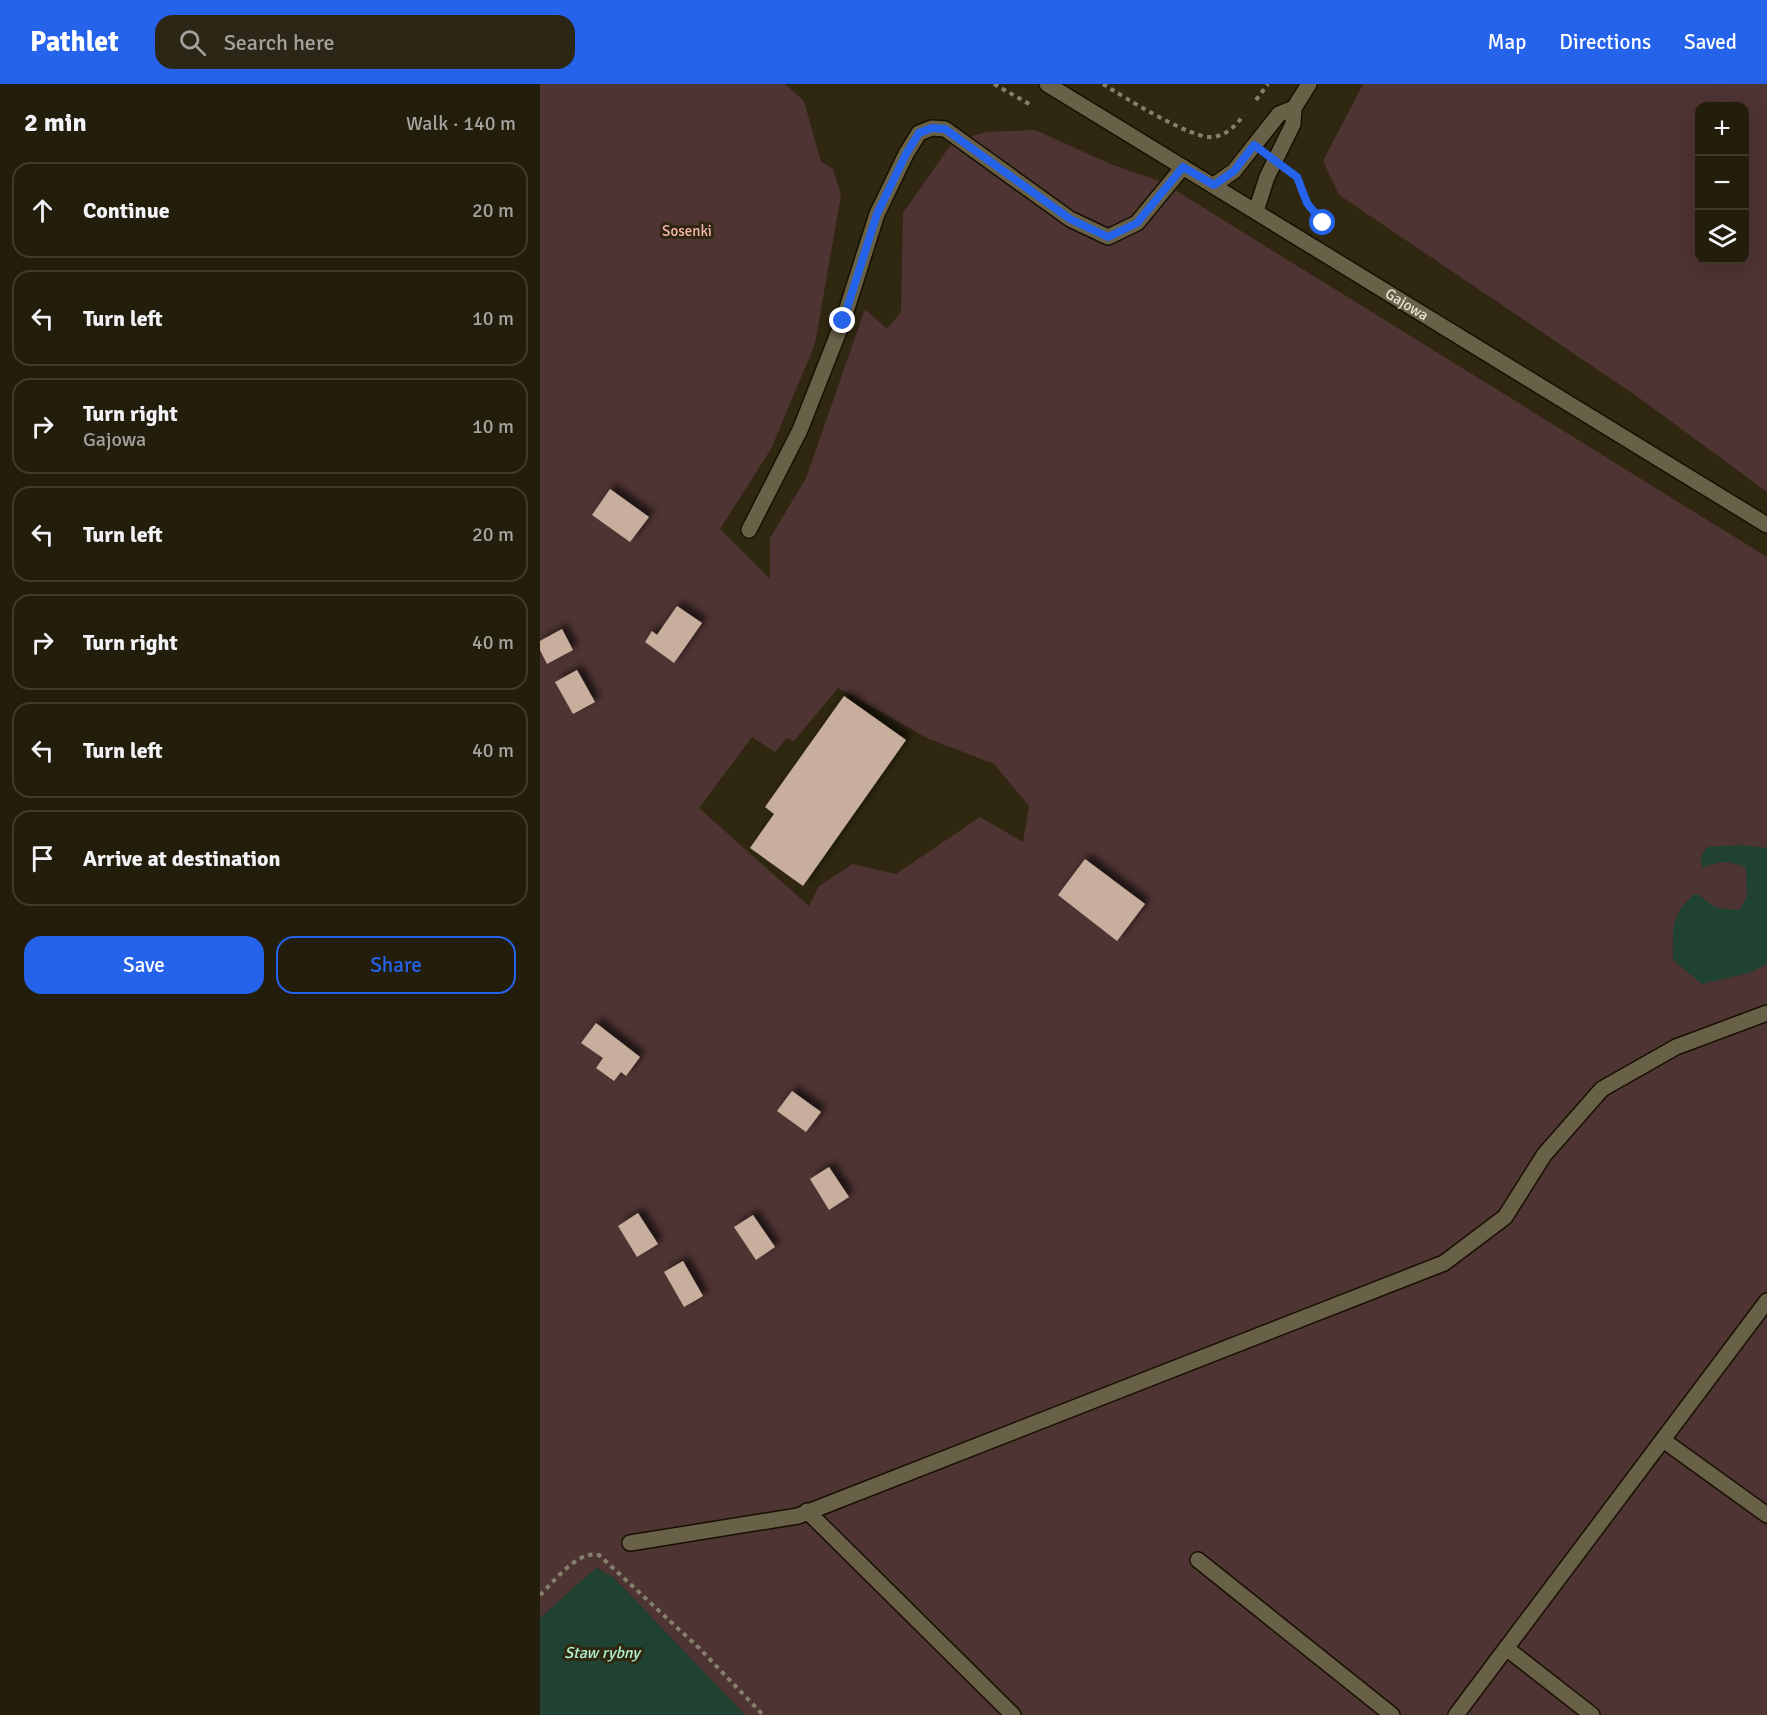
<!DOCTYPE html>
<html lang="en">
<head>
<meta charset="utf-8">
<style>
  body { margin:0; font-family:Signika,sans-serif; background:#2b2615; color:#f1f3f6 }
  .controls { position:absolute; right:18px; top:18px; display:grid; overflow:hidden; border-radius:12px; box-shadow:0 6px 24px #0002 }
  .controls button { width:54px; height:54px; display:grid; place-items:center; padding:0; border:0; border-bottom:2px solid #403b2d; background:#231d0c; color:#f1f3f6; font:30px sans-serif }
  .stop { position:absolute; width:18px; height:18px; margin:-14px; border:4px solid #2563eb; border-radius:50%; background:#fff }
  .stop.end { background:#2563eb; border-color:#fff; box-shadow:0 2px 6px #0008 }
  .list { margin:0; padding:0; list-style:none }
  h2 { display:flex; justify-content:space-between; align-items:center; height:78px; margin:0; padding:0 24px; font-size:26px }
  h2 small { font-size:20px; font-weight:400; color:#a3a29d }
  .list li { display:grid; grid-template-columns:39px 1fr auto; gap:18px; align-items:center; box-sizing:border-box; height:96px; margin:0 12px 12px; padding:0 12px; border:2px solid #403b2d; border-radius:18px }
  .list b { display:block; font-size:22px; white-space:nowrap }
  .list p { margin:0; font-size:20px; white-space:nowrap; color:#a3a29d }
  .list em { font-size:20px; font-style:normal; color:#a3a29d }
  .actions { display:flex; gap:12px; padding:18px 24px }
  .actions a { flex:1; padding:14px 0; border:2px solid #2563eb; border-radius:18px; text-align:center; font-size:21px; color:#2563eb }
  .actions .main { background:#2563eb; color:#fff }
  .icon { flex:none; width:33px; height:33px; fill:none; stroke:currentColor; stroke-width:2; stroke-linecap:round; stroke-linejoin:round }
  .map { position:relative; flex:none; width:1227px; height:1631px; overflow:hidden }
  header { display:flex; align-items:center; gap:36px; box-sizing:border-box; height:84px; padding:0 30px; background:#2563eb; color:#fff }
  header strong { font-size:28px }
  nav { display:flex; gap:33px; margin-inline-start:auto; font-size:21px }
  .search { width:420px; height:54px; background:#2b2615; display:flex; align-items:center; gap:15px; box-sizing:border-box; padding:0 21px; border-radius:18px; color:#a3a29d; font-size:22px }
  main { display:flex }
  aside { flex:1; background:#231d0c }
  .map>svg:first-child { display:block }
</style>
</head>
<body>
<header>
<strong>Pathlet</strong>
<div class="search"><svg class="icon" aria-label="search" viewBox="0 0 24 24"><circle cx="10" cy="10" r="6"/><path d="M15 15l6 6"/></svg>Search here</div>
<nav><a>Map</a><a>Directions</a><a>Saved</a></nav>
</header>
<main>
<aside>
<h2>2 min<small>Walk · 140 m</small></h2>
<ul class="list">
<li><svg class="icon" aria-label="ahead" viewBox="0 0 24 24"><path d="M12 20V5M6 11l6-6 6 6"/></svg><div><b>Continue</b></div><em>20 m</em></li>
<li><svg class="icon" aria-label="left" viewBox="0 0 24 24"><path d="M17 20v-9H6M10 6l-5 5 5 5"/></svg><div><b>Turn left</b></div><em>10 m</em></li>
<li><svg class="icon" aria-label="right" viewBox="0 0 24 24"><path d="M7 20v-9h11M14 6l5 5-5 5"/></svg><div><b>Turn right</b><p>Gajowa</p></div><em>10 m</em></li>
<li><svg class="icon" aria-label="left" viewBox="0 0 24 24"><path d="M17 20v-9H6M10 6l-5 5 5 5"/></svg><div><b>Turn left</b></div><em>20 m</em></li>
<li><svg class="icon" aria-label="right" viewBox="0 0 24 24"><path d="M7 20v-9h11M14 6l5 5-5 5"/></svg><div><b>Turn right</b></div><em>40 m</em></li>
<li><svg class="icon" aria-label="left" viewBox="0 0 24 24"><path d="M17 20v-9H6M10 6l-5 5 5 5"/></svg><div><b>Turn left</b></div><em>40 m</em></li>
<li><svg class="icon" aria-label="arrive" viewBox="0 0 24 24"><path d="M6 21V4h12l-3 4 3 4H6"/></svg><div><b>Arrive at destination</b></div></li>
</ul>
<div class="actions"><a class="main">Save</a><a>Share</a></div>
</aside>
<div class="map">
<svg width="1227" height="1631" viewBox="0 0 1227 1631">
  <defs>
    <filter id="shadow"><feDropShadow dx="5.5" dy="-5.5" stdDeviation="3" flood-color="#0009"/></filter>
  </defs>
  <rect width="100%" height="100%" fill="#2f2710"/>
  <!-- green -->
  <g fill="#4e3433" fill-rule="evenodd">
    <path d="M0,0h245l19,17 17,61 12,7 8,26 -26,149 -44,105 -51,80 50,50v-41l36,-60 59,-169 22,20 14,-17 2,-99 51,-73 33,-8 48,-2 78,35 49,17 605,375v1158h-1022l-132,-138 -16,-9 -57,50zM298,604l89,50 67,26 35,42 -6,36 -43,-25 -84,57 -43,-10 -34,22 -10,20 -110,-98 53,-71 23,15 12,-14 7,3z"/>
    <path d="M823,0h404v408l-129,-95 -299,-202 -16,-34zM1160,22h44v154h-44z"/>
  </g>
  <!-- water -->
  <g fill="#204232">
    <path d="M1200,761l27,3v116l-18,9 -47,11 -29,-24c0,-30 -3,-47 23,-67l20,15 23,2 8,-13 -1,-29c-17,-8 -27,-7 -44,0l-1,-12 6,-9z"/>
    <polygon points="56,1484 73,1493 205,1631 0,1631 0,1534"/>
  </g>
  <!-- building -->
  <g fill="#c8ae9c" filter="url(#shadow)">
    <polygon points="70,405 109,433 90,458 52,431"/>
    <polygon points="137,522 162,539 134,579 105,558 112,547 117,551"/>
    <polygon points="22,545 33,566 7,580 0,566 0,557"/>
    <polygon points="37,586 55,618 33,630 15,598"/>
    <polygon points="304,612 366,656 263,802 210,764 234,730 225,723"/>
    <polygon points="545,775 605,820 577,857 518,811"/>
    <polygon points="56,939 100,973 86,992 81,988 74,997 56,984 63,974 41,959"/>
    <polygon points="252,1007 281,1028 266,1048 237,1027"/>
    <polygon points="289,1083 309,1113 289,1126 270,1095"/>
    <polygon points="98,1129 118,1160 97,1173 78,1142"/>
    <polygon points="213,1131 235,1163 216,1176 194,1143"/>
    <polygon points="143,1177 163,1212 144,1223 124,1188"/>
  </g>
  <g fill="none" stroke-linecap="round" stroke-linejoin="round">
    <!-- minor casing -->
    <g stroke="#171000" stroke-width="18">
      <g id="minor">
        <path id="s1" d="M507,0l720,441"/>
        <polyline points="674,101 694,87 739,30 754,24"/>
        <polyline points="716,127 727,93 753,40 754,24 769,0"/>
        <polyline points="209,446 260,346 303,237 337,130 366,70 379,49 392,44 405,45 530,135 568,153 597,139 643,83"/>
        <polyline points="1123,1356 1227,1431"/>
        <polyline points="267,1427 473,1631"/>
        <polyline points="90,1459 258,1432 904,1179 965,1133 1004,1071 1062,1005 1136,963 1227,929"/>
        <polyline points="658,1476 852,1631"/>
        <polyline points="966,1564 1052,1631"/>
        <polyline points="916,1631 1227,1217"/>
      </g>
    </g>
    <!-- path -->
    <g stroke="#867f6c" stroke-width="4" stroke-dasharray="4.5 4.5" stroke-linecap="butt">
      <polyline points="454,0 491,21"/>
      <path d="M563,0c21,13 89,56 111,53 14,-3 21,-11 30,-22"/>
      <polyline points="716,16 728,0"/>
      <polyline points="754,89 767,119 783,139"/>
      <path d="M0,1511c14,-13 37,-45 59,-40l100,93 64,67"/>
    </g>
    <!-- minor -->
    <use href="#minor" stroke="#686047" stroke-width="15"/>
  </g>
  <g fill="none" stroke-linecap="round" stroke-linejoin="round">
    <!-- route -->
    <polyline stroke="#2563eb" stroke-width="8" points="303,237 337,130 366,70 379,49 392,44 405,45 530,135 568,153 597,139 643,83 674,101 694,87 714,61 757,93 767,119 783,139"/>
  </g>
  <g text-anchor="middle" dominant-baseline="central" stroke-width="6" stroke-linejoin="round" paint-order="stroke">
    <!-- park labels -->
    <g font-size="15" fill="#f8b5b1" stroke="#2f2710">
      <text x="147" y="147">Sosenki</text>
    </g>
    <!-- street labels -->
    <g font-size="15" fill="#e7e2d4" stroke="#2f2710">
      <text stroke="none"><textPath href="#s1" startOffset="422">Gajowa</textPath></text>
    </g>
    <!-- water labels -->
    <g font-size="16" font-style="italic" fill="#b1f1d0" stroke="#2f2710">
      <text x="62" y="1569">Staw rybny</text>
    </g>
  </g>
</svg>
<div class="controls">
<button>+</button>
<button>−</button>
<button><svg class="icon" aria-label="layers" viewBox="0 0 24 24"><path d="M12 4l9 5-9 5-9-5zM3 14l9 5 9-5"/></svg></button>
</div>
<div class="stop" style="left:783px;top:139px"></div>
<div class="stop end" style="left:303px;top:237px"></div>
</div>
</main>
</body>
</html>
